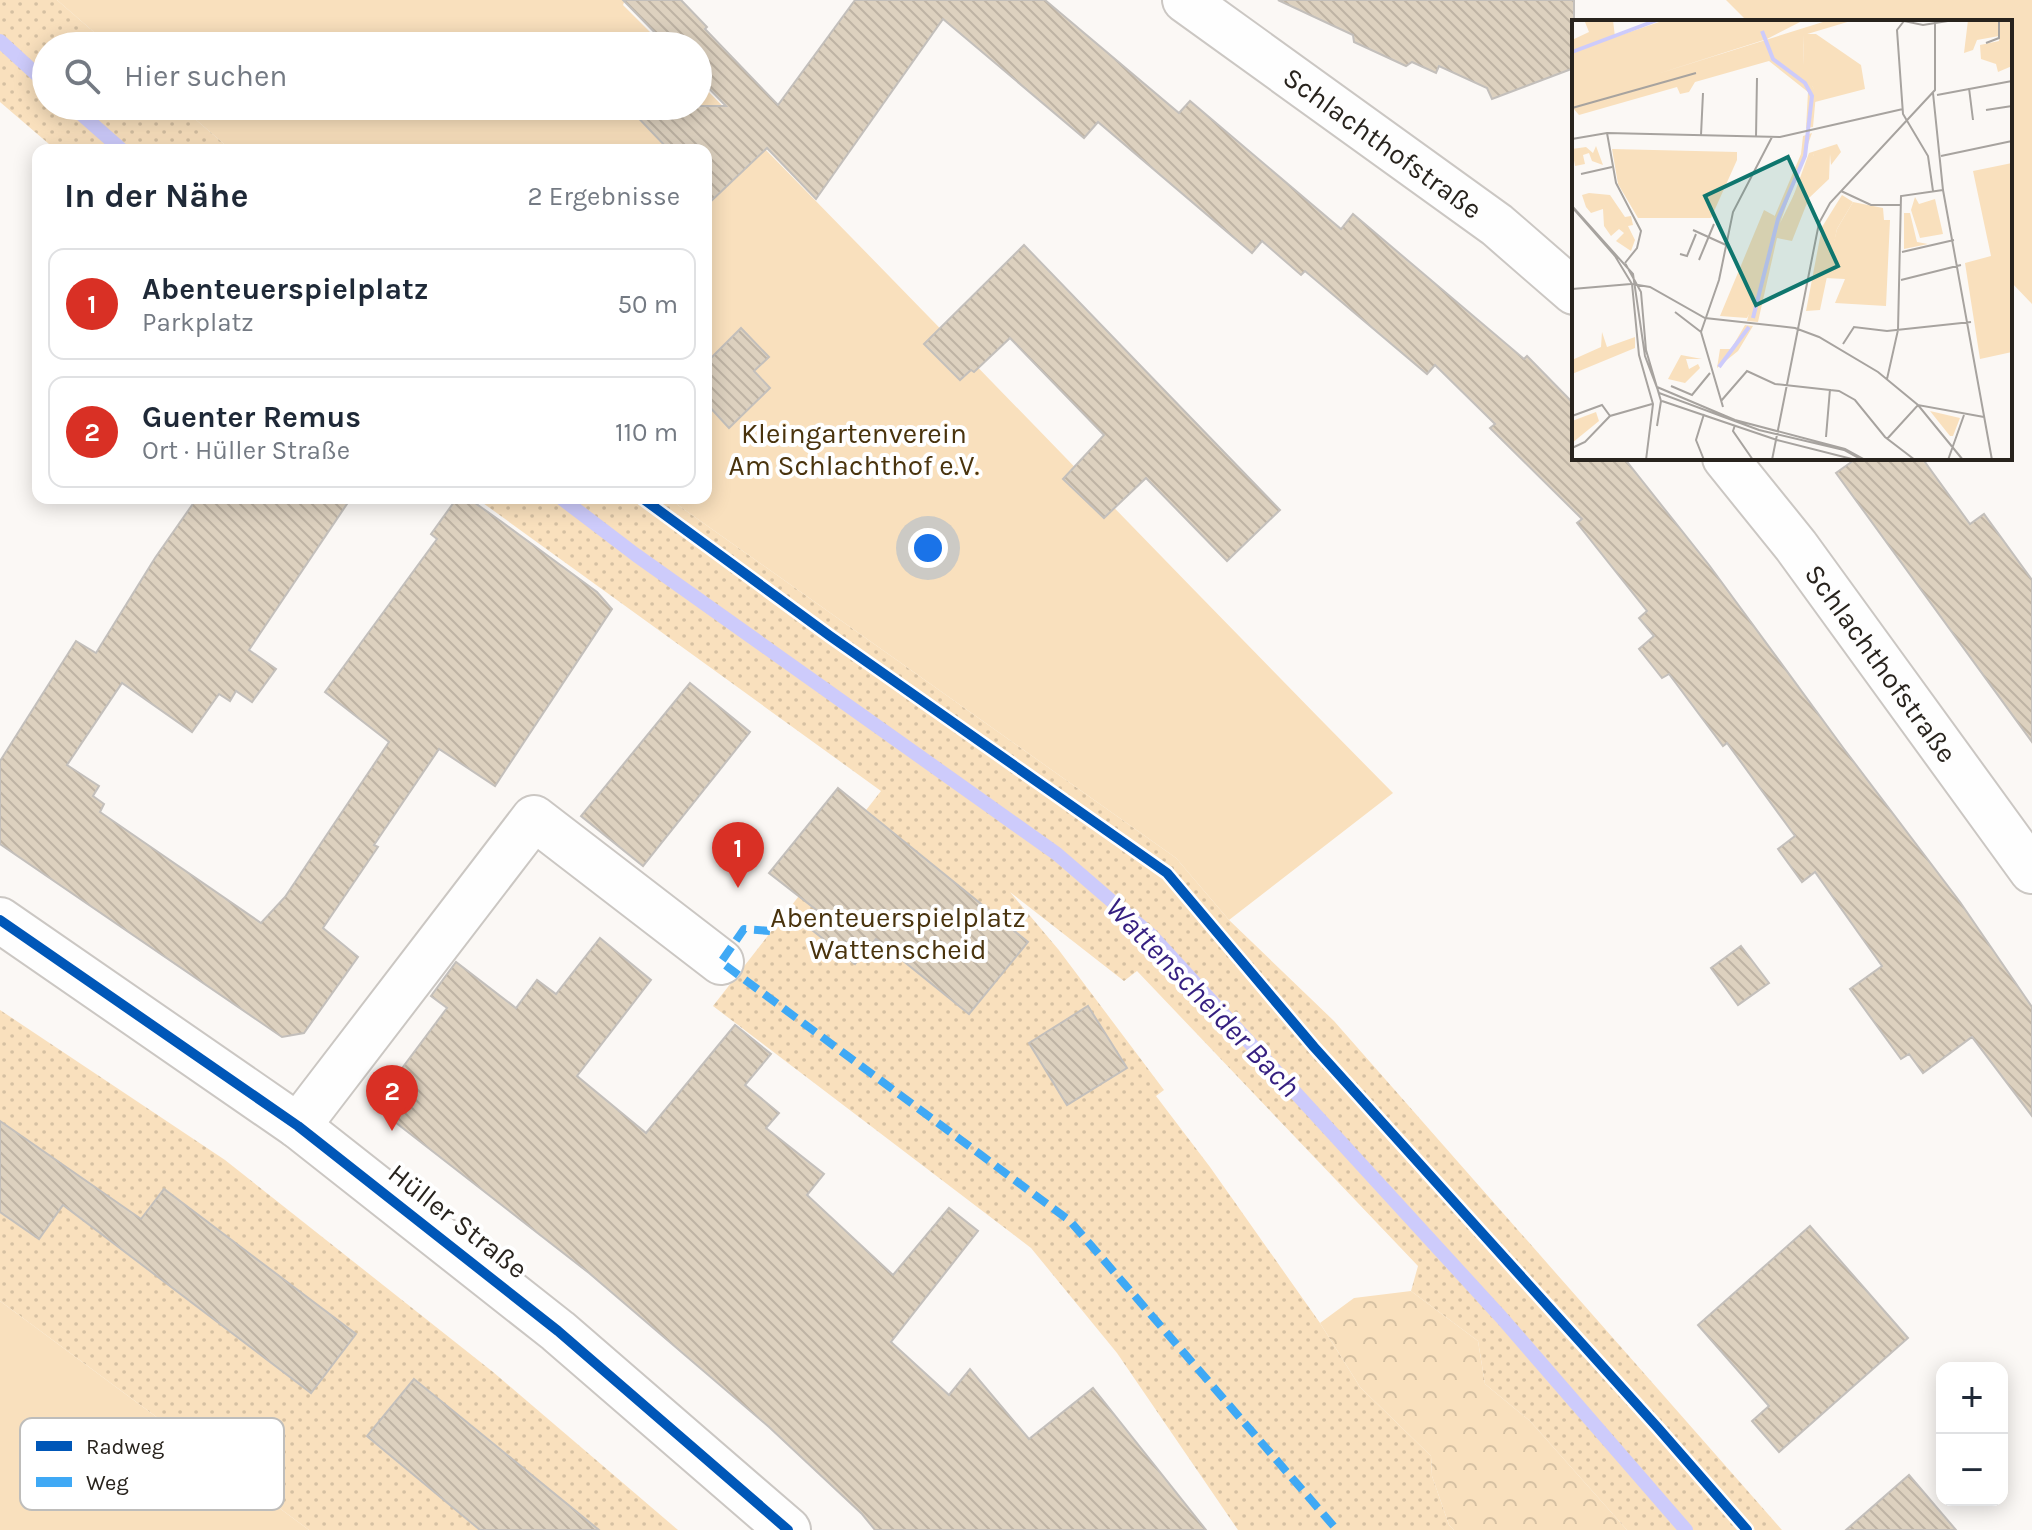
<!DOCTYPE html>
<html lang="de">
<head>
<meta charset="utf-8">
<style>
  body { margin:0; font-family:Karla,sans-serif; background:#f6f6f7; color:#1f2937 }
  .controls { position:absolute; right:24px; bottom:24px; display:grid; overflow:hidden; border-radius:16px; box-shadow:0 4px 20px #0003 }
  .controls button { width:72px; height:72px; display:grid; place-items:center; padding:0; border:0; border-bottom:2px solid #e0e1e3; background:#fff; color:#1f2937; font:40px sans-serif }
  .you { position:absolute; left:928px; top:548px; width:28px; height:28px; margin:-20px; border:6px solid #fff; border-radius:50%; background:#1a73e8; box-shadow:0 0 0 12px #1a73e833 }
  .badge { display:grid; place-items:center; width:52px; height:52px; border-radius:50%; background:#d93025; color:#fff; font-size:26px; font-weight:700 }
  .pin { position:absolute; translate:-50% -66px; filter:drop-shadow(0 2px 4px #0008) }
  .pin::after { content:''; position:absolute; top:42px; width:28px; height:24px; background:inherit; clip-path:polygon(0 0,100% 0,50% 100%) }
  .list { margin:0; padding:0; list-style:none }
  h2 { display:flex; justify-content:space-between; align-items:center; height:104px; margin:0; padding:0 32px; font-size:34px }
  h2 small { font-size:26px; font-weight:400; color:#747a83 }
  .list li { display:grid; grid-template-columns:52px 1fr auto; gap:24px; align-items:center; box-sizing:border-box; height:112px; margin:0 16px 16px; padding:0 16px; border:2px solid #e0e1e3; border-radius:16px }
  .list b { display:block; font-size:30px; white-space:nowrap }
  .list p { margin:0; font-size:26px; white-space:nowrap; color:#747a83 }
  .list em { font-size:26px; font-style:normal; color:#747a83 }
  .icon { flex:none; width:44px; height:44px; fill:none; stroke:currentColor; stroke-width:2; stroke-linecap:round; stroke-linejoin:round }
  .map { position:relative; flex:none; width:2032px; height:1530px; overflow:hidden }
  .search { position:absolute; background:#fff; box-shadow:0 4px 20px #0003; left:32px; top:32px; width:680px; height:88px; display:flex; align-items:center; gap:20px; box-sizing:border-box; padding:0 28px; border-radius:44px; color:#747a83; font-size:30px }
  .panel { position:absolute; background:#fff; box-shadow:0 4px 20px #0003; left:32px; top:144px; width:680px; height:360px; border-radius:16px }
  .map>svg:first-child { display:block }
</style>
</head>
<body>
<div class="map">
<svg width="2032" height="1530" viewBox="0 0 2032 1530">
  <defs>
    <pattern id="grass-dots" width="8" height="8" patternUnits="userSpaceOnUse" patternTransform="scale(2)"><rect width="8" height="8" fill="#f9e0bd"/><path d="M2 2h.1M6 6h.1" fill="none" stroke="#d5c0a2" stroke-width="1.8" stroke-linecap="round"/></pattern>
    <pattern id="forest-crowns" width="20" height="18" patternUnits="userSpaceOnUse" patternTransform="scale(2)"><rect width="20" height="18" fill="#f9e0bd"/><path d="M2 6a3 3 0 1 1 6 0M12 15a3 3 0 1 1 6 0" fill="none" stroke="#d5c0a2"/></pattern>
    <pattern id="building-back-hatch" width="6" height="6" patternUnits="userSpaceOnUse" patternTransform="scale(2)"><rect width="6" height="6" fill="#ddd1bf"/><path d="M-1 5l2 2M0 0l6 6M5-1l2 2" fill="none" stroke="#beb3a4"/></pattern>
  </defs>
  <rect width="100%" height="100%" fill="#fbf8f5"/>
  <!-- grass -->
  <g fill="url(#grass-dots)">
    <polygon points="0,0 57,0 110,46 46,46 46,106 180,106 231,150 56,150 0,102"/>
    <polygon points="476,498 668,498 1176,858 1229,920 1334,1021 1782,1530 1627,1530 1530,1421 1485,1384 1478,1341 1411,1291 1418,1266 1137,971 1124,981 1010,892 1058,949 1164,1090 1156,1096 1210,1167 1320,1323 1360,1387 1431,1456 1432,1476 1449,1525 1454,1530 1238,1530 1117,1353 1031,1248 713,1006 881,791"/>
    <polygon points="0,1010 225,1160 493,1372 678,1530 309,1530 0,1301"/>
  </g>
  <!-- forest -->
  <polygon fill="url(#forest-crowns)" points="1411,1291 1478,1341 1485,1384 1530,1421 1627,1530 1454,1530 1449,1525 1432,1476 1431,1456 1360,1387 1320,1323 1354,1298"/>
  <!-- garden -->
  <g fill="#f9e0bd">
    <polygon points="57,0 625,0 623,5 664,46 110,46"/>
    <polygon points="1726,0 2032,0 2032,304 2010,281 2010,22 1748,22"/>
    <path d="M698,81c233,236 462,476 695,712l-164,127 -53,-62 -508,-360h38v-348h-475l-51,-44h518z"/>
    <polygon points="0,1301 309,1530 0,1530"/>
  </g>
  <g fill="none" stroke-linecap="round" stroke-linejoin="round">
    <!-- stream -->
    <g stroke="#cdcbfb" stroke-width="14">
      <polyline points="0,41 46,83"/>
      <polyline points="72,106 122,150"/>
      <polyline points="561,498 636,555 1057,854 1151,935 1501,1317 1686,1530"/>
    </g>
  </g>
  <!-- building -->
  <g fill="url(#building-back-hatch)" stroke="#c3bfbb" stroke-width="2">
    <polygon points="623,0 681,0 707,27 705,29 778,105 855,0 1045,0 1179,113 1190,101 1341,229 1353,214 1524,359 1527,356 1574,404 1574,458 1624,458 1709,565 1844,749 1960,902 2032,1007 2032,1116 1972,1037 1923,1073 1909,1054 1901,1059 1850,989 1882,966 1815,872 1802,882 1778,849 1795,836 1727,743 1723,746 1669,674 1662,678 1639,649 1654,636 1639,618 1647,611 1577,523 1582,519 1490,428 1495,424 1435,365 1427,374 1305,271 1301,275 1262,241 1252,253 1098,122 1084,138 943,19 816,199 767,148 706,206 706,150 669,150 627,106 726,106 698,77 698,46 668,46"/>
    <polygon points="1278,0 1574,0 1574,68 1492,99 1487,88 1439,66 1436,73 1412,62 1406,66 1354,42 1353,35"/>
    <polygon points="1024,245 1280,510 1227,561 1146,478 1104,518 1063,479 1104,435 1010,338 974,372 971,370 960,380 924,344"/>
    <polygon points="741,328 769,357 754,371 770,388 729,428 706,403 706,363"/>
    <polygon points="1857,458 1922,458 1970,524 1984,514 2032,580 2032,742 1836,473"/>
    <polygon points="197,498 351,498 249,650 276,669 252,702 236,691 230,701 219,694 192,732 122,683 67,765 99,786 93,796 104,804 100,812 261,923 285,897 389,742 325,692 437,539 431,534 457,498 468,498 502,522 597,592 612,609 495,786 439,749 374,845 378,847 323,928 358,957 304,1033 282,1037 0,844 0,761 76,641 96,653 155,558"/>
    <polygon points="690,683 750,732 643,866 581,816"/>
    <polygon points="838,788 1028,942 969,1014 876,939 855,964 807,926 819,912 769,873"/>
    <polygon points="600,938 651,980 577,1076 646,1133 735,1025 771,1054 745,1085 779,1113 766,1128 824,1174 807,1195 893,1275 949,1208 978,1231 891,1342 949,1395 970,1369 1029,1439 1093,1388 1206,1530 875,1530 862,1514 769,1427 589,1273 386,1115 385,1091 447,1008 431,996 456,962 516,1008 537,980 556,994"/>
    <polygon points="1741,946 1769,983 1738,1005 1711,968"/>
    <polygon points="1088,1006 1127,1068 1067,1105 1029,1043"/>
    <polygon points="0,1121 141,1219 164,1189 356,1334 311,1393 63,1205 39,1239 0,1212"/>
    <polygon points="1810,1226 1908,1338 1779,1452 1752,1421 1769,1406 1698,1325"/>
    <polygon points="414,1379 506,1454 599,1530 480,1530 367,1436"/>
    <polygon points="1909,1475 1956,1530 1846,1530"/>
  </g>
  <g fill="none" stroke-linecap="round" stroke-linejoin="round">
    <!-- minor casing -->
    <g stroke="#cbc7c3" stroke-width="48">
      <g id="minor">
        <path id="s1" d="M1185,0l312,225 77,67"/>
        <path id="s2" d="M1725,458l71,88 236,325"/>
        <polyline points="0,920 298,1126 558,1331 788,1530"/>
        <polyline points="298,1126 534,818 721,962"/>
      </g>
    </g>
    <!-- minor -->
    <use href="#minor" stroke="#fefefe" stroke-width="44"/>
    <!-- quiet -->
    <polyline stroke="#3fa9f5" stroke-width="8" stroke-dasharray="16 8" stroke-linecap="butt" points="770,931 744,929 721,962 1070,1221 1337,1530"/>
    <!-- cycleway casing -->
    <g stroke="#fff" stroke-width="15">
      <g id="cycleway">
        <polyline points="642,498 830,636 1167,873 1314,1047 1658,1428 1747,1530"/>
        <polyline points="0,920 298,1126 558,1331 788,1530"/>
      </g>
    </g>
    <!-- cycleway -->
    <use href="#cycleway" stroke="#0057b8" stroke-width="10"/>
  </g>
  <g text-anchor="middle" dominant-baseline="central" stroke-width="8" stroke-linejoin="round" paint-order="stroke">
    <!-- street labels -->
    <g font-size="28" fill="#28231d" stroke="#fff">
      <text stroke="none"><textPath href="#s1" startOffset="244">Schlachthofstraße</textPath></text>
      <text stroke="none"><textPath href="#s2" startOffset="258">Schlachthofstraße</textPath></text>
      <text transform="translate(458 1221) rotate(38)">Hüller Straße</text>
    </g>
    <!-- park labels -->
    <g font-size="28" fill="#49330d" stroke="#fff">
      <text x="854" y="433">Kleingartenverein<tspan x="854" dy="32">Am Schlachthof e.V.</tspan></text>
      <text x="898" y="917">Abenteuerspielplatz<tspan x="898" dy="32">Wattenscheid</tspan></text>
    </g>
    <!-- water labels -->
    <g font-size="30" font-style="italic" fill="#351f80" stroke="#fff">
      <text transform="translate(1203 997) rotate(46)">Wattenscheider Bach</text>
    </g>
  </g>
  <!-- overview -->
  <g transform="translate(1572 20)">
    <rect width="440" height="440" fill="#fbf8f5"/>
    <path d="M0,0h41l2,17 50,-17h139l-37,19 -113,36 172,-54 28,-1 -50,15 -1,30 13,29 -3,33 -7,1 2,-36 -39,-31 -74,21 -6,10 -9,2 -3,-7 -98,28 -7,-8v-67l17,-8 -4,-10zM396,0h30l1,16 -22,4 -4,10 -9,3zM240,113l-32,90 34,-69h16l-1,25 -20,19 -17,43 -15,-3 -19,84 -11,-1 26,-101 28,-66 2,-18zM440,143v189l-32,7 -15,-96 26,-7 -18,-85zM270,175l11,7 -16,27 -17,81 -14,1 16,-84zM343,177l4,7 16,-5 8,35 -23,4 -9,-28zM332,193h6l7,29 11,2 -24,5zM173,305l8,1 -15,25 -21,17 3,-19h11zM30,312l5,15 28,-10v11l-63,26v-14l29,-13zM358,391l30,7 -7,18h-3z" fill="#f9e0bd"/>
    <path d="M265,124l4,8 -10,13 -1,-11h-16l-12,35 -10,11 17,-47zM24,392l3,9 -27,22v-22z" fill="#f9e0bd"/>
    <path d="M428,0h12v46l-14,6 -2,-8 -15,-5 -1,-14 19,-4zM232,14h12l45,31 4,24 -50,13 -2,-15 -18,-15 8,-7zM24,126l7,19 -11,-4 -3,-8 -6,2 2,9 -10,2 -3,-17 14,-2 7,6zM40,129l125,3v8l-26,58h-73l-20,-34zM17,173l21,2 15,22 6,-1 2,9 -5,1 7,14 -4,11 -15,-10 8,-8 -5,-4 -8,7 -7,-10 -1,-17 -12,4 -5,-6 -4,-12zM281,182l30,6 1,12h6l-4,86 -51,-3 10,-24 -20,-1 12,-49zM192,190l11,6 -20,87 -8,15 -27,-2zM109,335l21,4h-16l3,10 9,-5 2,4 -15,15 -17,-4z" fill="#f9e0bd"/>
    <path fill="none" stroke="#cdcbfb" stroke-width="4" d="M0,32l85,-32M181,298l25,-99 27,-63 7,-60 -7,-13 -32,-24 -11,-28M147,347l30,-40"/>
    <path fill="none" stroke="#a7a39f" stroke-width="2" d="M414,23l13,-5v-18M397,68l4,32M361,73l10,97 49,270M365,75l75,-14M0,88l124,-35M414,90l26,-4M35,113l9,50 25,48 -4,17 -12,15M129,115l2,-42M184,117l1,-59M0,119l35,-6 173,4 123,-28M369,136l71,-15M9,154l31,-7M269,171l30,14h30M361,171l-5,-35 -25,-42 -6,-84 7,-9 19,4 31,-5M0,186l61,68 12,82 14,37 100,37 85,20 18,10M0,187l43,49 17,28 7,71 14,49 -7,56M121,210l33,15M330,232l52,-12M108,234l7,2 9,-22M127,240l15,-36M53,243l16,29 5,58 15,51 -4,25M329,260l60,-15M60,264l18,3 55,31 90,10 24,9 59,35 40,33 45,55M0,269l59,-5M103,292l26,20M271,324l11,-17 33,4 84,-9M315,359l11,-49 3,-134 42,-6M99,366l21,9 18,-22M85,367l78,33 110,29 20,11M90,381l115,39 79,20M149,381l26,-30 28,13 64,7 16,9 30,37 30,23M151,387l-22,-75 18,-52 14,-68 39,-75M132,394l-8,26 8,20M0,396l30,-11 8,11M163,405l-2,6 20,29M254,417l4,-48M315,419l31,-34 66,12M0,428l13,-6 25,-26 42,-12M200,440l47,-237 11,-20 105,-113v-70M376,440l16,-45"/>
    <path fill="#0f766e" fill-opacity="0.15" stroke="#0f766e" stroke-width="4" d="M216,137l50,109 -82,39 -51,-109z"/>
    <rect width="440" height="440" fill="none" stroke="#28231d" stroke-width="4"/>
  </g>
  <!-- legend -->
  <rect x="20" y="1418" width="264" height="92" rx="12" fill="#fff" stroke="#bebdbb" stroke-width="2"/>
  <rect x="36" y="1441" width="36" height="10" fill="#0057b8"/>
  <rect x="36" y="1477" width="36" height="10" fill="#3fa9f5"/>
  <g font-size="22" fill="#28231d">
    <text x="86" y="1454">Radweg</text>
    <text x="86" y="1490">Weg</text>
  </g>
</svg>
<div class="controls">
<button>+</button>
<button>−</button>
</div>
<div class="you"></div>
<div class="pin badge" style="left:738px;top:888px">1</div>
<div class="pin badge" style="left:392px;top:1131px">2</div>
<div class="search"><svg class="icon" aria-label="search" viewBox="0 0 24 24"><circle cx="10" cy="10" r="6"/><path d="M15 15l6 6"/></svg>Hier suchen</div>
<section class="panel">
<h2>In der Nähe<small>2 Ergebnisse</small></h2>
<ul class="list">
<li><span class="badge">1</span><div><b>Abenteuerspielplatz</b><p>Parkplatz</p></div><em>50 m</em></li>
<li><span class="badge">2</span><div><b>Guenter Remus</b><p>Ort · Hüller Straße</p></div><em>110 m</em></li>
</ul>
</section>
</div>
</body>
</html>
